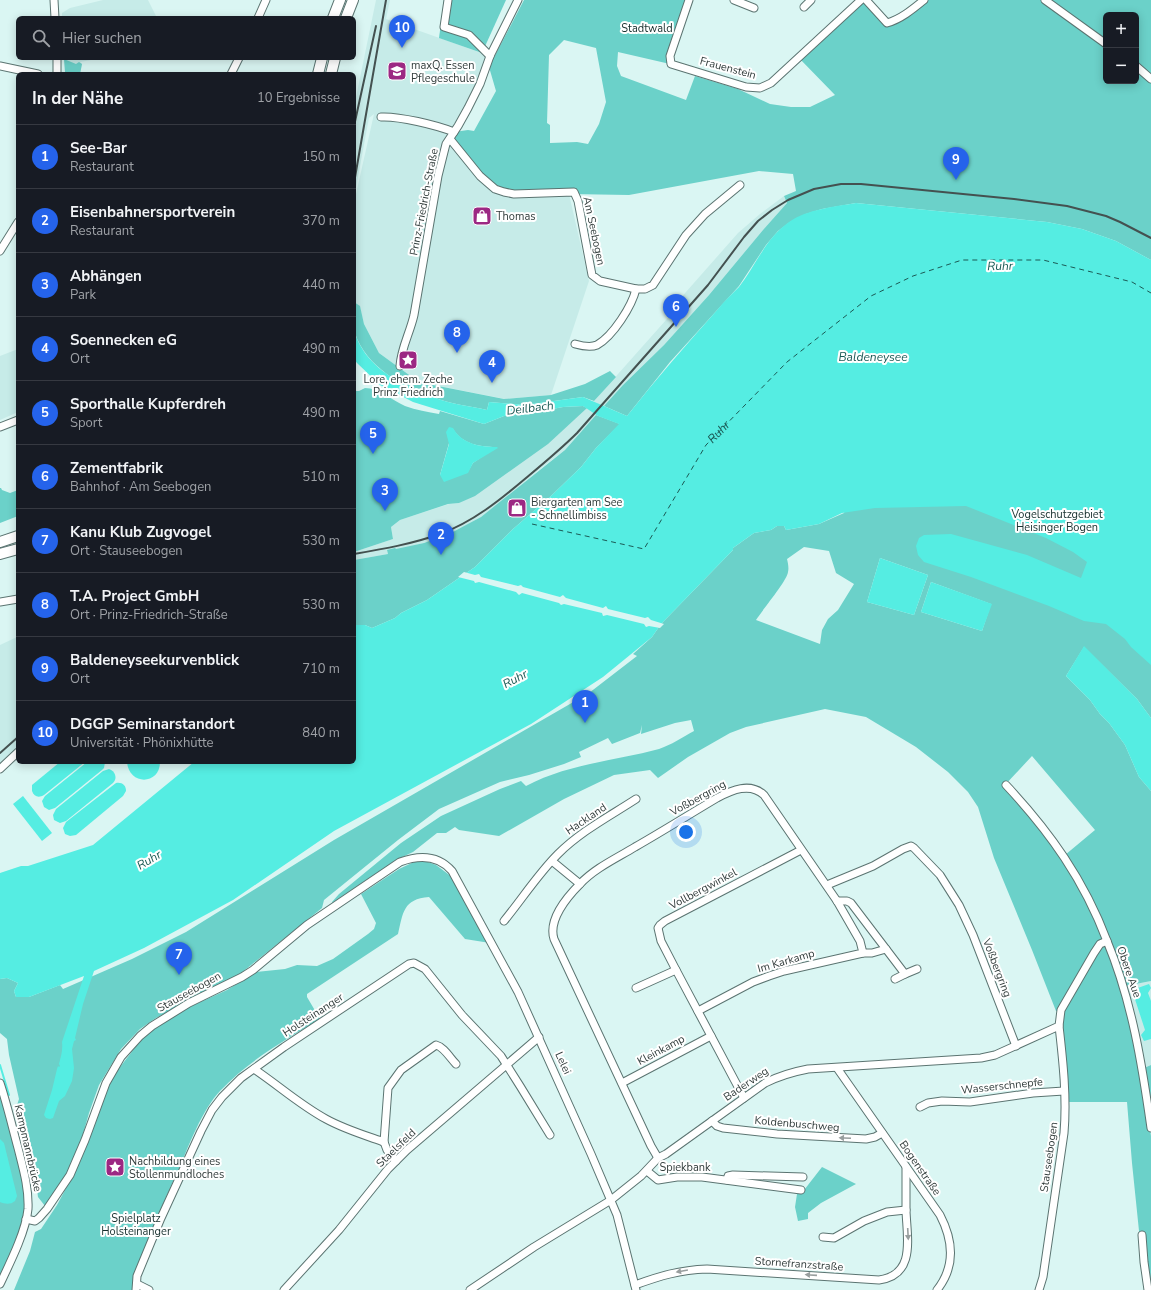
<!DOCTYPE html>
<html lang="de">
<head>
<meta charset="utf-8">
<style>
  body { margin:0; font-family:"Nunito Sans",sans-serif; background:#242831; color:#f1f3f6 }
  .controls { position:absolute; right:12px; top:12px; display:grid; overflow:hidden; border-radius:6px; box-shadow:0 2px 10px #0003 }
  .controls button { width:36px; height:36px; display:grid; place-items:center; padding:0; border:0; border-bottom:1px solid #363941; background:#171b24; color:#f1f3f6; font:20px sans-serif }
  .you { position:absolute; left:686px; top:832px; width:14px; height:14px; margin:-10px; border:3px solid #fff; border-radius:50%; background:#1a73e8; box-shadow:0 0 0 6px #1a73e833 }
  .badge { display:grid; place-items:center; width:26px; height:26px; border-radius:50%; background:#2563eb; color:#fff; font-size:13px; font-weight:700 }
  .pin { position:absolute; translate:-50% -33px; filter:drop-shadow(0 1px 2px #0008) }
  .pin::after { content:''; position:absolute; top:21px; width:14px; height:12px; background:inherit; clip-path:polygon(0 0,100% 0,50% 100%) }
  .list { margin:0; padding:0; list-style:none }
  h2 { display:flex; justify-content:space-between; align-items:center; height:52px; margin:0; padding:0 16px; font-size:17px }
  h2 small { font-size:13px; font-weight:400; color:#9ea1a6 }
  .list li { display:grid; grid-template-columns:26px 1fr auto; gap:12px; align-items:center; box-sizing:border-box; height:64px; padding:0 16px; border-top:1px solid #363941 }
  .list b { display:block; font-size:15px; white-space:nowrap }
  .list p { margin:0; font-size:13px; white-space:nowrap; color:#9ea1a6 }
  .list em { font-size:13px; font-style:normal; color:#9ea1a6 }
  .icon { flex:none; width:22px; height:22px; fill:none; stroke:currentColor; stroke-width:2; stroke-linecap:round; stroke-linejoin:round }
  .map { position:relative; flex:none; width:1151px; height:1290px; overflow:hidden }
  .search { position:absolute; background:#171b24; box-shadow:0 2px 10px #0003; left:16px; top:16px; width:340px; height:44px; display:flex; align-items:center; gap:10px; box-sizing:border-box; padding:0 14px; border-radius:6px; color:#9ea1a6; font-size:15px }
  .panel { position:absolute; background:#171b24; box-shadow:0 2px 10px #0003; left:16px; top:72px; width:340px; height:692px; border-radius:6px }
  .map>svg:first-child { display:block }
</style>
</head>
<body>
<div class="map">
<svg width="1151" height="1290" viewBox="0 0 1151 1290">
  <rect width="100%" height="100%" fill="#daf6f3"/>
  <!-- built -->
  <g fill="#c6ebe8">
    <polygon points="103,0 148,0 157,18 62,18 62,13 70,8"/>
    <polygon points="376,0 390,0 386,19 490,56 454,131 446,130 569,194 589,281 551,395 505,399 434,385 416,380 379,353 364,324 360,307 354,302 354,250 356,241 354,240 354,203 374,114 369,118 354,198 354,107"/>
    <polygon points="64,58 102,58 80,62 82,64 80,74 65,72"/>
    <polygon points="784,196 787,203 763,230 709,295 664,345 623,385 565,450 540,469 502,501 481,517 465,526 451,533 424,543 396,550 387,550 388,554 354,560 354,552 393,539 391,527 400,520 449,504 459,503 586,407 588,409 594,401 674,311 671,309 738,233 760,214"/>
    <polygon points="18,349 18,412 0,420 0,356"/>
    <polygon points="17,597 18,726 15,729 18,727 18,747 0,763 0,645 17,637"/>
    <polygon points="1151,981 1151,1065 1144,1068 1125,986"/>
  </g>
  <!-- green -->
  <g fill="#6bd1c9" fill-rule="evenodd">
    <polygon points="444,0 506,0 482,53 439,38"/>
    <path d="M524,0h164l-18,64 -52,-12 -1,14 4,10 65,24 9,-24 43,13 32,15 21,3h19l25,-12 -36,-37 63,-58 25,24 39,-24h116l64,46v35h30v-13l15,12v180l-35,-19 -34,-12 -35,-7 -191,-19 -34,6 -16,5 -16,8 -12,9 -12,14 -27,41 -69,76 -43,54 -23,-10 19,-21 41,-40 45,-50 54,-65 24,-27 -3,-7 12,-5 -3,-17 -34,-3 -130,24 -60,-1 -54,1 -20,-7 -45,-49 4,-7 14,-2 6,1 22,-40 -7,-24zM564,40l32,8 10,54 -7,22 -11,20 -11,-2 -27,1v-18l-3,-2 2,-68z"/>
    <polygon points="1046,0 1151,0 1151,77 1136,65 1136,15 1106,15 1106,43"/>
    <polygon points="64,59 76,64 79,62 82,64 80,74 65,72"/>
    <path d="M354,302l6,4 4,18 15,29 37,27 12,4 76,15 47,-4 34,-11 25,-13 6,6 -22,24 -11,-4 -58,8 -36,-3 -2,8c-17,-4 -37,-6 -54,-13 -31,-11 -67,-30 -78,-64 -3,-9 -1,-21 -1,-31z"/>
    <path d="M365,388c14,0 27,12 40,18 11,4 23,6 34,8l1,-3 44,13 20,-8 22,-2 37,-7 20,-1 4,2 -39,36 -73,52 -16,7 -11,1 -48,16 -9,7 2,12 -39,13v-161h5zM453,429c9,15 27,18 43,18l-23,16 -6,10 -27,2z"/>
    <polygon points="596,415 620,424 596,448 581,467 551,496 513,529 475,567 427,600 401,613 395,618 372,628 365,625 354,625 354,560 388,554 387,550 395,548 396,549 424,543 451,533 481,517 565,450"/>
    <path d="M1045,422c25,4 52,9 75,20 12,5 21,14 31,21v255l-14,-19 -53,-52 -18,29 24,24 10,14 9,9 16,22 14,32 12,14v190l-26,5c-16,-46 -35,-89 -60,-131l30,-25 -63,-74 -28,30c21,22 42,44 59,70 18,26 30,56 42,85l-7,3 -6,8 -33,60 -3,-1 -24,-61 -38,-92 -16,-51 -10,-15 -20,-20 -32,-25 -50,-30 -41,-8 -79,18 -16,6 -42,24 -30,21 -8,-8 -36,5 -50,24 -65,37 -40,-6 -4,-3 -9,6h-9l-24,19 -17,8 -64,43v-1l7,-8 62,-51 40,-27 59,-27 21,-8 5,5c41,-22 89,-25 133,-37 12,-4 24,-12 35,-18l-3,-11 -16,3 -34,11 1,-9 -2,8 -28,11 -4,-6 -29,14 2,5 -17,7 -35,11 -29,7 -61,27 -41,31 -74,60 -2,8 -82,66 -84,44 -16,11 -19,20 -22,36 -10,28 -7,25 -13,32 -24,36 -7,-9 -3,-21 -18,-71 2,-6 -10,-44 -2,-16 -7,-6v-54l7,-1 11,5 -4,8 2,6h13l31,-12 3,4 69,-30 54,-27 148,-92 255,-147 48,-37 -4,-2 19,-17 9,-13 72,-74v-2l21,-15 17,-3 6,-4h7l2,4 33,-6 25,-11 4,-10 58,-41 39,-20 37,-11zM804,547l25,4 7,22 18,11 -16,26 -10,9 -6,11 -2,14 -64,-24c7,-11 31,-39 32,-48 1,-4 0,-9 -1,-13zM880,558l48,17 -14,40 -47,-13zM931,582l60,22 -9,27 -61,-19z"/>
    <polygon points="0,488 1,488 2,490 10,493 18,490 18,516 0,523"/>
    <path d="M416,861l12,1 8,3 16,12 38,66 -25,-4 -36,-42c-26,2 -26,16 -31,37l-91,60v3l13,22c-35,21 -72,42 -100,72 -18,19 -31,54 -41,78 -11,23 -21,46 -30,69 -8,19 -14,32 -16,52h-119l16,-39 5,-19 6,-3 16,-24 20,-37 30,-79 10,-18 23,-30 17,-14 28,-18 42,-19 29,-18 29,-3 12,-4 20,1 16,-7 35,-25 6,-5 2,-6 -15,-29 38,-25z"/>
    <polygon points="1106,942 1116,966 1142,1069 1151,1136 1151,1290 1142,1260 1132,1163 1127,1102 1068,1102 1062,1013 1099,947"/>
    <polygon points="1151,1065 1151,1099 1149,1099 1144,1068"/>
    <polygon points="0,1091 12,1134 25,1195 26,1218 0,1282"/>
    <polygon points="822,1167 856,1184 821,1203 808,1213 808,1219 798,1221 795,1207 797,1194 801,1194"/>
  </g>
  <!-- water -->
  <g fill="#55ede2">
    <path d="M856,203l191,19 35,7 34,12 35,19v405l-20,-18 -6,-8 -19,-15 -22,-3 -35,-15 -78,-29 -47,-15 -6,-7 -2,-9 3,-8 5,-3 27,-1 76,21 54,23 6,-16 -14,-10 -27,-14 -80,-32 -91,2 -33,5 -23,11 -33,6 -2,-4h-7l-6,4 -17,3 -21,15v2l-72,74 -9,13 -49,40 -72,47 -197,107 -101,69 -89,48 -50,23 -11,33 -8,34 1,2 -2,1 -2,8 2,19 -2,13 -7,15 -6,5 -6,17 -3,1 -4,-1 -2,-3 8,-25 5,-21 1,-3 1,1 1,-1 -1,-2c2,-8 4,-14 3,-22l22,-66 -55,21h-13l-2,-6 4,-8 -11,-5 -7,1v-106l21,-7h7l65,-21 101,-83h160v-137h11l7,3 23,-10 6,-5 26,-13 48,-33 38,-38 38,-33 30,-29 15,-19 23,-24 -21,-8 -15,-10 -20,1 -37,7 -22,2 -20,8 -71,-22 -33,-17 -23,-22 -3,-4v-28c3,9 8,19 15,27 15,18 43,32 64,39 17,7 37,9 54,13l2,-8 36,3 58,-8 44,19c29,-37 60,-72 91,-107 6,-8 14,-15 21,-22 17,-22 26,-48 50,-65 19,-13 44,-15 67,-19z"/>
    <path d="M449,427l4,1c9,16 27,19 44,19l1,1 -25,15 -5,10 -24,9 -4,-7 9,-31 -3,-12z"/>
    <polygon points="880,558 928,575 914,615 867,602"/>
    <polygon points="931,582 992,604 982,631 921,612"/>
    <polygon points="1084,646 1137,699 1151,718 1151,791 1139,777 1125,745 1109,723 1100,714 1090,700 1066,676"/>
    <path d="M60,762h25l-41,33c-5,3 -10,2 -12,-4v-6z"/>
    <polygon points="87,762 105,762 104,768 102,770 55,808 49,810 44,807 42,801 45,796"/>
    <path d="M127,762h33c0,23 -31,24 -33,0z"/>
    <path d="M109,769c6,2 9,9 4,14l-47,38 -6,2 -6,-3 -1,-5 3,-6 47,-38z"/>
    <path d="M116,783c6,-1 10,2 10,8l-3,5 -47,39 -6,1 -5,-2 -2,-6 3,-6z"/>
    <polygon points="23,796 52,833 42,841 13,804"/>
    <polygon points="1149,984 1151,988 1148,993 1151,1001 1151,1039 1144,1041 1141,1035 1145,1030 1132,990"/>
    <path d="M0,1139l4,4 13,53 -2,5c-5,4 -10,3 -15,1z"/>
  </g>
  <!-- pier -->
  <polygon fill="#daf6f3" points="464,572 475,575 479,574 481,577 518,586 521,585 523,587 560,597 563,595 566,598 603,608 606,606 608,609 645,618 648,617 651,620 664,624 660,628 649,626 646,627 644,624 607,615 603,616 602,613 564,604 561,605 559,603 522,593 519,595 516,592 479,582 475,583 474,581 458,577"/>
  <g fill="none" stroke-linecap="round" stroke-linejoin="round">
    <!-- stream -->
    <polyline stroke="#55ede2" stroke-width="2" points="0,1065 9,1095"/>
    <!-- ferry -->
    <path stroke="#1b5a55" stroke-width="1" stroke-dasharray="5 4" stroke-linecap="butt" id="s1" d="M532,524l112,25 62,-104 81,-83 84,-66 42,-20 49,-16h81l89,22 19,11"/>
    <!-- minor casing -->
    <g stroke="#5b7471" stroke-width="9">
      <g id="minor">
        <polyline points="54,0 55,18"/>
        <polyline points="448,0 444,27 469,35 490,56"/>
        <polyline points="689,0 670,56 671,64 746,87 760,88 771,83 861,0"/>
        <polyline points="734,0 754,8"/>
        <path d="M866,0l21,23c14,-4 26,-14 37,-23"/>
        <polyline points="1045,0 1106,44"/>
        <polyline points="804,7 811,0"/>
        <polyline points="258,18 266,0"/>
        <polyline points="57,58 57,74"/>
        <polyline points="0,66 38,74"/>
        <polyline points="1136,66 1151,79"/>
        <polyline points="231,74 239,58"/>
        <path d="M381,117c18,-1 55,8 73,15"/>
        <polyline points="450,139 480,176 495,189 504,192 514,194 574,192 578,201 592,275 600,281 636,289 645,289 653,285 686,235 705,214 740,185"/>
        <polyline points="0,251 18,222"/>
        <path d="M575,344c7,2 15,4 22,1 16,-9 35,-39 39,-56"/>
        <path d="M400,366c1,-18 10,-33 14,-51l24,-139 8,-32 12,-18 10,-18 12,-24 10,-28 28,-56"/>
        <polyline points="0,427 18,420"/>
        <polyline points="0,602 18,599"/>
        <polyline points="0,769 18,752"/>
        <path d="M1006,785c44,47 78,95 101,156"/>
        <polyline points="552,861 580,884"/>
        <polyline points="827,885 873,866 903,849 911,846 914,848 940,875 959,905 973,935 1016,1046"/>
        <polyline points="837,901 847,901 851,903 905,974 917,969"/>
        <path d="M504,921c18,-22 34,-47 54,-67 23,-23 52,-38 78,-55"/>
        <polyline points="863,953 872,953 886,949"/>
        <polyline points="895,979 905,974"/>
        <polyline points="636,988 676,970"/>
        <path d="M837,1068l103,147c13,25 16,51 -3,75"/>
        <path d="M254,1069c24,16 46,36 72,50 18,10 38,16 58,23"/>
        <path d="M0,1083c7,21 12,43 18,65 5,20 11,40 10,61 -2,22 -18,54 -28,75"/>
        <polyline points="622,1083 711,1036"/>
        <polyline points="744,1098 676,970 661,941 658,928 660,925 665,921 801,850"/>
        <polyline points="920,1107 928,1103 942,1101 970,1102 1033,1093 1064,1091"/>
        <polyline points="712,1121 717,1126 723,1128 777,1134 866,1139 875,1137 882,1133"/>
        <path d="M658,1158l-7,-12 -97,-207c-6,-19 13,-42 26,-55 15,-16 37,-26 55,-37 28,-16 55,-33 82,-49 15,-8 33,-16 47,-3l73,106 23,40 3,12 -79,18 -15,5 -16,6 -55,29"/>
        <path d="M396,1161l-9,-11 -3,-8 4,-54 13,-18 35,-25c8,2 14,13 20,19"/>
        <polyline points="647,1171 658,1180 677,1177 702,1177 801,1190"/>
        <polyline points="727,1180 728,1176 733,1175 803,1177"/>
        <path d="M26,1219l9,2 4,-3 8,-9 23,-34 15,-35 21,-57 15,-26 19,-21 12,-10 37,-23 53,-26 11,-7 54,-45 93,-63c19,-7 38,-7 52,9l66,121 73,162 26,61 19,75"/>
        <polyline points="1142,1235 1144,1262 1148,1290"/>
        <polyline points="823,1237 834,1238 864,1221 887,1212 906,1210"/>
        <polyline points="137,1284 149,1290"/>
        <path d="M635,1285c25,-9 44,-15 72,-16l172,11c37,-5 28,-42 27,-69 0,-15 0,-29 0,-44"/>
        <polyline points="136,1290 137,1276 161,1218 201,1131 212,1110 222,1097 241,1078 284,1047 409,964 414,963 425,969 462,1015 501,1056 520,1086 550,1135"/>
        <polyline points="284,1290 339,1230 388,1169 407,1150 539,1037"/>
        <path d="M470,1290l64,-43 77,-47 30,-24 17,-18 8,-4 99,-71c14,-7 27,-11 43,-14l173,-11 14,-3 64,-29 2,-16 33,-57 6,-9 7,-3c25,60 35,123 44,187"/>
        <path d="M1039,1290l4,-13 21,-144c3,-35 -1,-72 -5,-107"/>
      </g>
    </g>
    <!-- highway casing -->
    <g stroke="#5b7471" stroke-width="12">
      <g id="highway">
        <polyline points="333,18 340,0"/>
        <polyline points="346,18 353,0"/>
        <polyline points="318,74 322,58"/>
        <polyline points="331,74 335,58"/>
        <polyline points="0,542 18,536"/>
        <polyline points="0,554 18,549"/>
      </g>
    </g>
    <!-- minor -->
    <use href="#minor" stroke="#fff" stroke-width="7"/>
    <!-- highway -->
    <use href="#highway" stroke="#fff" stroke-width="10"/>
    <!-- rail -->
    <g stroke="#445150" stroke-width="2">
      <polyline points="354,126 376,26"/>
      <polyline points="354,183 386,0"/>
      <path d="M354,554c29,-5 58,-10 86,-20 33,-12 60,-34 86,-56 18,-15 35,-29 51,-45l131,-148 36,-48 14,-16 14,-11 16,-10 26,-11 27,-5h20l153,15 53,7 39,10 14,6 31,16"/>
      <polyline points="0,753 18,737"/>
    </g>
  </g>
  <!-- one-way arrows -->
  <defs><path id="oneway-solid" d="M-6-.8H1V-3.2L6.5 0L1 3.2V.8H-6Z"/></defs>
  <g fill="#989e9e">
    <use href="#oneway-solid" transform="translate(845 1138) rotate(-178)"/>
    <use href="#oneway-solid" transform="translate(908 1234) rotate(87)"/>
    <use href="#oneway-solid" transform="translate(682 1271) rotate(170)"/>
    <use href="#oneway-solid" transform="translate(811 1275) rotate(-176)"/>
  </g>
  <!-- icons -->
  <defs>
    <g id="university-square" transform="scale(1)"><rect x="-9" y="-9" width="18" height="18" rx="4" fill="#9c2883" stroke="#fff"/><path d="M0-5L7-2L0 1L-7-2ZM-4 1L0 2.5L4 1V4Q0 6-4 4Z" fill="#fff"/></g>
    <g id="shop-square" transform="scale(1)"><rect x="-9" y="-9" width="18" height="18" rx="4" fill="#9c2883" stroke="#fff"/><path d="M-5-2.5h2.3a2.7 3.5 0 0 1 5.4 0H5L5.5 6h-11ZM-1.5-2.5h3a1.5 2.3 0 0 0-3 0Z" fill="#fff"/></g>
    <g id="sight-square" transform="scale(1)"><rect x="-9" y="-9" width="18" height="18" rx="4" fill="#9c2883" stroke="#fff"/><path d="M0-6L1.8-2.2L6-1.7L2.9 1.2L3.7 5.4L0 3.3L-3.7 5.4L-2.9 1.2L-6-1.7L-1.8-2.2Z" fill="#fff"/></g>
  </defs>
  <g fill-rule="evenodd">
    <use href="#university-square" x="397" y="71"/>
    <use href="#shop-square" x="482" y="216"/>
    <use href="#sight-square" x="408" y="360"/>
    <use href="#shop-square" x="517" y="508"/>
    <use href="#sight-square" x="115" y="1167"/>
  </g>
  <g text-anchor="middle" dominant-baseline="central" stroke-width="4" stroke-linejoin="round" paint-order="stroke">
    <!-- park labels -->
    <g font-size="11" fill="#17302e" stroke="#fff">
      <text x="647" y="28">Stadtwald</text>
      <text x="1057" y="514">Vogelschutzgebiet<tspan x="1057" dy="13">Heisinger Bogen</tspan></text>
      <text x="136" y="1218">Spielplatz<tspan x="136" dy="13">Holsteinanger</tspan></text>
    </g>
    <!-- poi labels -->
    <g font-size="11" fill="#323d3c" stroke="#fff" text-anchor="start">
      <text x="411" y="65">maxQ. Essen<tspan x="411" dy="13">Pflegeschule</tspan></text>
      <text x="496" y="216">Thomas</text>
      <text x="408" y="379" text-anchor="middle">Lore, ehem. Zeche<tspan x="408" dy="13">Prinz Friedrich</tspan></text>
      <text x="531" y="502">Biergarten am See<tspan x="531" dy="13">- Schnellimbiss</tspan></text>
      <text x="129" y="1161">Nachbildung eines<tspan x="129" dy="13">Stollenmundloches</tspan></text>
    </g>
    <!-- street labels -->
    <g font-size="11" fill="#323d3c" stroke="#fff">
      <text transform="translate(728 68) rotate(15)">Frauenstein</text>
      <text transform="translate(424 202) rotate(-79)">Prinz-Friedrich-Straße</text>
      <text transform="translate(594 231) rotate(78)">Am Seebogen</text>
      <text transform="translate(698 798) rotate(-29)">Voßbergring</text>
      <text transform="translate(586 819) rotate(-34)">Hackland</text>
      <text transform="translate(703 889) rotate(-28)">Vollbergwinkel</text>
      <text transform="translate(786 961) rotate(-16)">Im Karkamp</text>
      <text transform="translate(997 968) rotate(69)">Voßbergring</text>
      <text transform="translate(1129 972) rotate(71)">Obere Aue</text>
      <text transform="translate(189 992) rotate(-29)">Stauseebogen</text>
      <text transform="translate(313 1015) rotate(-33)">Holsteinanger</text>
      <text transform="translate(661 1050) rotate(-28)">Kleinkamp</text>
      <text transform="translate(563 1063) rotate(65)">Lelei</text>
      <text transform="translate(746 1084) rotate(-34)">Baderweg</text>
      <text transform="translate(1002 1086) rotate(-6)">Wasserschnepfe</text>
      <text transform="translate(797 1124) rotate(5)">Koldenbuschweg</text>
      <text transform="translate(28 1148) rotate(77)">Kampmannbrücke</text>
      <text transform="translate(396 1148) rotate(-44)">Staelsfeld</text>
      <text transform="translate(1049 1157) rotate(-82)">Stauseebogen</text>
      <text x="685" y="1167">Spiekbank</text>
      <text transform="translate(920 1168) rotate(55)">Bogenstraße</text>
      <text transform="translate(799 1264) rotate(4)">Stornefranzstraße</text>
    </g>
    <!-- water labels -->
    <g font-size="12" font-style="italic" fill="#1b5a55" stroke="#fff">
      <text transform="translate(1000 266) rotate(-1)">Ruhr</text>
      <text x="873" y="357">Baldeneysee</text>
      <text transform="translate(530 408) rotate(-7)">Deilbach</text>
      <text stroke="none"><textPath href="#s1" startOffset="254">Ruhr</textPath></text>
      <text transform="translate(515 679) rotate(-28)">Ruhr</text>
      <text transform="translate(149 860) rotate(-31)">Ruhr</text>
    </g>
  </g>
</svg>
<div class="controls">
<button>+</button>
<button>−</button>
</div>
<div class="you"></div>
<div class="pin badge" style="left:585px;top:723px">1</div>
<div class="pin badge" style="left:441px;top:555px">2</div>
<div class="pin badge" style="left:385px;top:511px">3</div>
<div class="pin badge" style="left:492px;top:383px">4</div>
<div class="pin badge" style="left:373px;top:454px">5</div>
<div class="pin badge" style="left:676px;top:327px">6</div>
<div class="pin badge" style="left:179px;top:975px">7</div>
<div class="pin badge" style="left:457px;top:353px">8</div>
<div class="pin badge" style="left:956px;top:180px">9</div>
<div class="pin badge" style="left:402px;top:48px">10</div>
<div class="search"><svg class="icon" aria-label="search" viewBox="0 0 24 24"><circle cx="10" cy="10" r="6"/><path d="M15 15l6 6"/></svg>Hier suchen</div>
<section class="panel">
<h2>In der Nähe<small>10 Ergebnisse</small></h2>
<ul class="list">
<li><span class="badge">1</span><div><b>See-Bar</b><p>Restaurant</p></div><em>150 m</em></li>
<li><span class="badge">2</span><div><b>Eisenbahnersportverein</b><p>Restaurant</p></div><em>370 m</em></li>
<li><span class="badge">3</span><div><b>Abhängen</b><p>Park</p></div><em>440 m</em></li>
<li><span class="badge">4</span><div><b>Soennecken eG</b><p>Ort</p></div><em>490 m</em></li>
<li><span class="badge">5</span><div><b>Sporthalle Kupferdreh</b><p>Sport</p></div><em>490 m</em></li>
<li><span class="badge">6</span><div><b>Zementfabrik</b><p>Bahnhof · Am Seebogen</p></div><em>510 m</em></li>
<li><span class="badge">7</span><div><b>Kanu Klub Zugvogel</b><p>Ort · Stauseebogen</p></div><em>530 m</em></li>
<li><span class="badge">8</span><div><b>T.A. Project GmbH</b><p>Ort · Prinz-Friedrich-Straße</p></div><em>530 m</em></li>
<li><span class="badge">9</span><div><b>Baldeneyseekurvenblick</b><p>Ort</p></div><em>710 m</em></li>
<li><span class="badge">10</span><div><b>DGGP Seminarstandort</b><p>Universität · Phönixhütte</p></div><em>840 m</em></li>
</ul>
</section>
</div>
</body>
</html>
